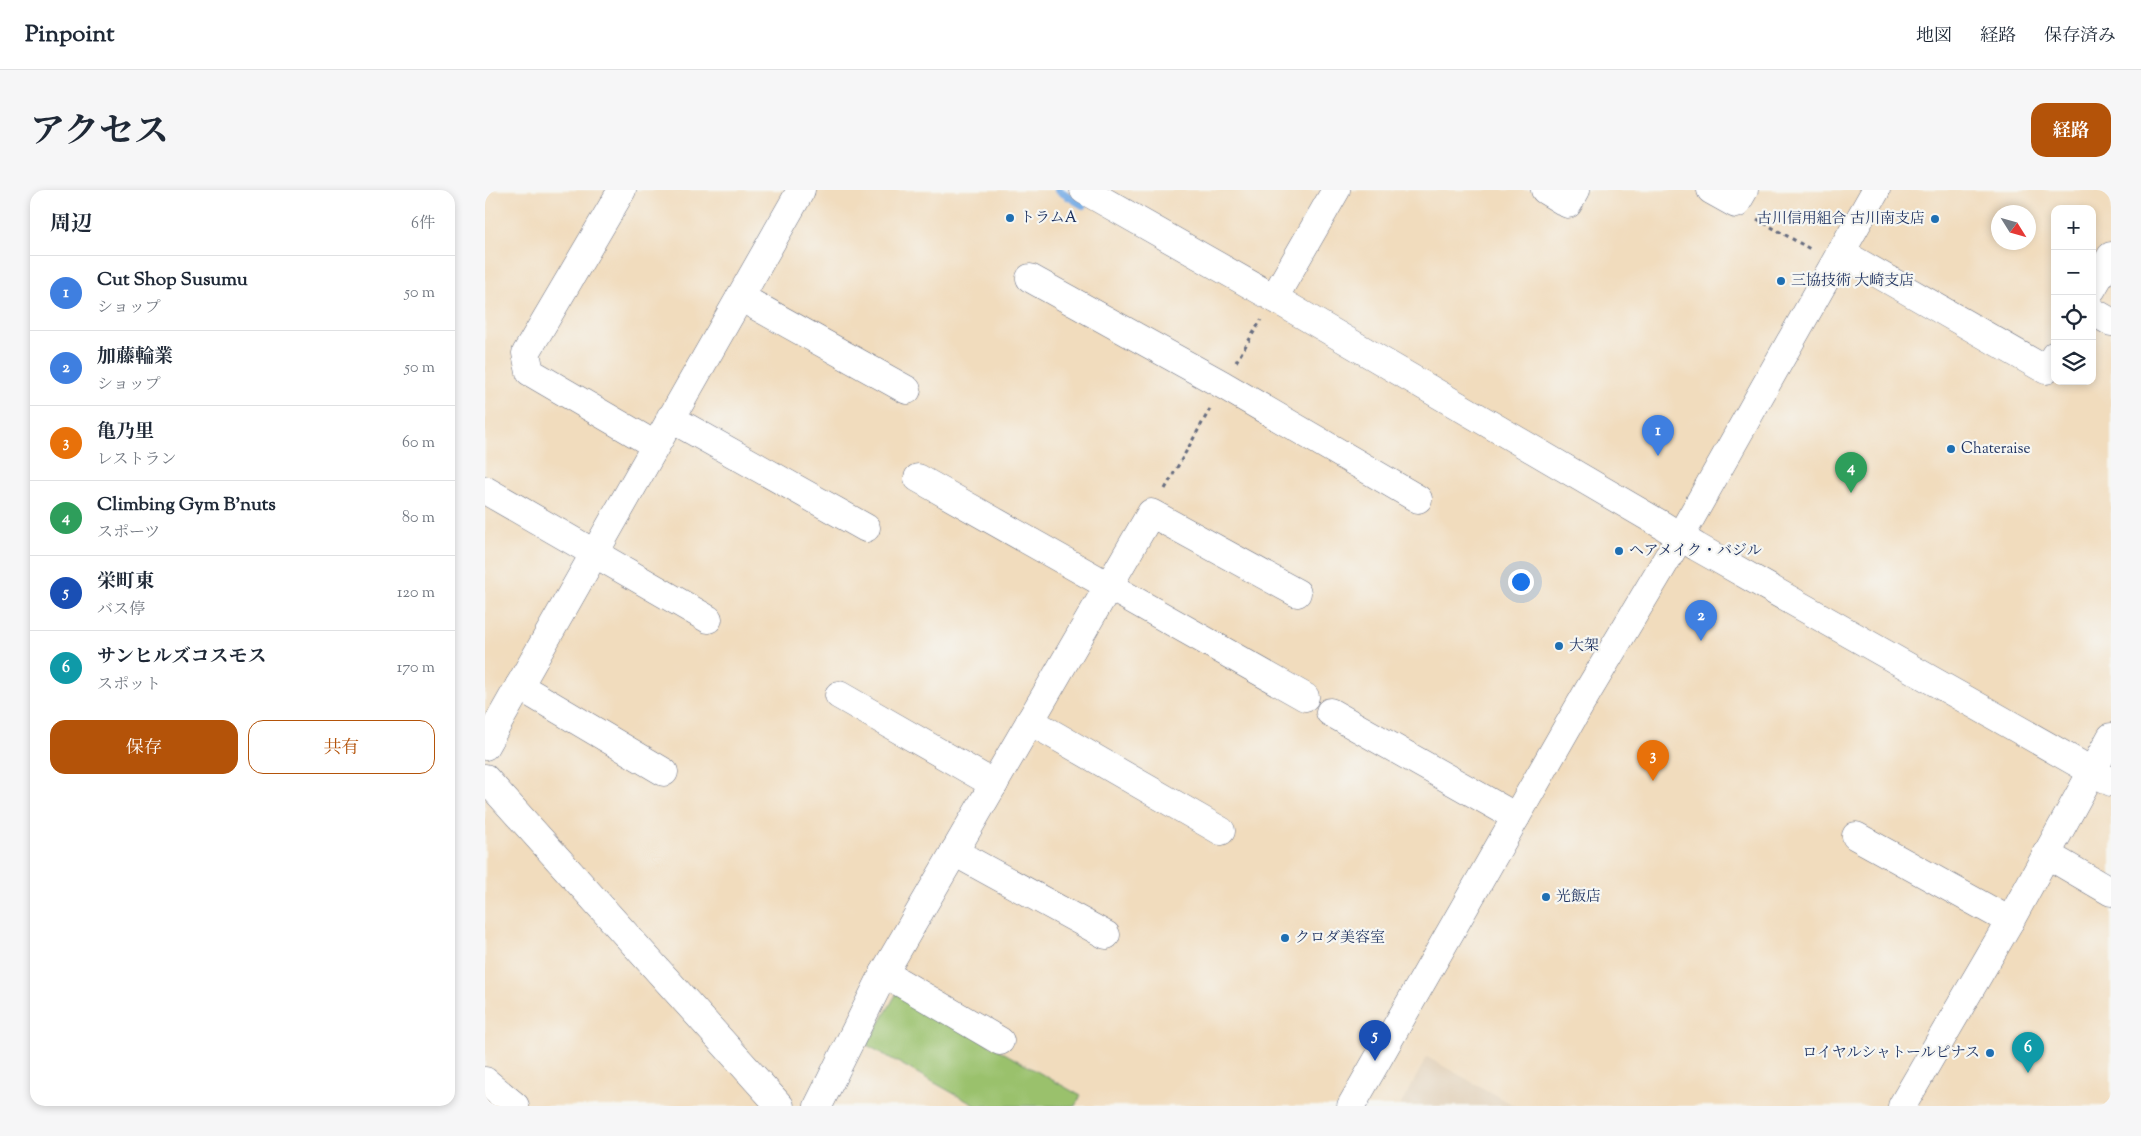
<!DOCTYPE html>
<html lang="ja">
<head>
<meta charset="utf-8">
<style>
  body { margin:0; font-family:"Sorts Mill Goudy","Noto Serif JP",serif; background:#f6f6f7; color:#1f2937 }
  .controls { position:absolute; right:15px; top:15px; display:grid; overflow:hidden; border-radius:10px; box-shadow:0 2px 8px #0003 }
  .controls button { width:45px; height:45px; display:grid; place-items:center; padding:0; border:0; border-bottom:1px solid #e0e1e3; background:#fff; color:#1f2937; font:25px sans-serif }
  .compass { position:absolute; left:1506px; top:15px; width:45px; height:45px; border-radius:50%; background:#fff; box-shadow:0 2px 8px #0003; rotate:127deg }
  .you { position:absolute; left:1035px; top:391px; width:18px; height:18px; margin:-12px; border:4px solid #fff; border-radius:50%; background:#1a73e8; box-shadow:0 0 0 8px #1a73e833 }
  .badge { display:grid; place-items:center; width:32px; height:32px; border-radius:50%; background:#b45309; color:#fff; font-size:16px; font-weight:700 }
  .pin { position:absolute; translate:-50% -41px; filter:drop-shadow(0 1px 2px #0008) }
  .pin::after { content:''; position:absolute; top:26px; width:18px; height:15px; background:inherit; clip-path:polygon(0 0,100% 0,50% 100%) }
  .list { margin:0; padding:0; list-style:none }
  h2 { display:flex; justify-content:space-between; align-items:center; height:65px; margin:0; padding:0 20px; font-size:21px }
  h2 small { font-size:16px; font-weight:400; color:#747a83 }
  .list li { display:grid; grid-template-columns:32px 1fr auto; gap:15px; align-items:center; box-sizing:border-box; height:75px; padding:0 20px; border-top:1px solid #e0e1e3 }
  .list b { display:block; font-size:19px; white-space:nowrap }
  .list p { margin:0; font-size:16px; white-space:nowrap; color:#747a83 }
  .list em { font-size:16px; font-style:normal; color:#747a83 }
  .actions { display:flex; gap:10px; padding:15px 20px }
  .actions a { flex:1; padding:11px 0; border:1px solid #b45309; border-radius:15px; text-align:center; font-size:18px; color:#b45309 }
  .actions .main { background:#b45309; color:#fff }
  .icon { flex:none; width:28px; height:28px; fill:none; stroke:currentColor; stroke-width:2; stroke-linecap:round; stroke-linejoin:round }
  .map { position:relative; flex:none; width:1626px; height:916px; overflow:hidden; border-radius:15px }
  header { display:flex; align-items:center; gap:30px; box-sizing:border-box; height:70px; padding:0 25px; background:#fff; border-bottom:1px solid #e0e1e3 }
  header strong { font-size:24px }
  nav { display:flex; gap:28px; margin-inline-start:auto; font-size:18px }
  .intro { display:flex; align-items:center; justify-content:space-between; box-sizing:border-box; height:120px; padding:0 30px }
  h1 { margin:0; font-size:35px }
  .button { padding:12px 22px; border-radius:15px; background:#b45309; color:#fff; font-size:18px; font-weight:700 }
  main { display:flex; gap:30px; padding:0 30px }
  aside { flex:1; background:#fff; border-radius:15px; box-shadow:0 2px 8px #0003 }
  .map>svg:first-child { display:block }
</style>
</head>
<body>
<header>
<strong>Pinpoint</strong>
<nav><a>地図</a><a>経路</a><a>保存済み</a></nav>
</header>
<div class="intro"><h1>アクセス</h1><a class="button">経路</a></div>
<main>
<aside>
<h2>周辺<small>6件</small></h2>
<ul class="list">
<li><span class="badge" style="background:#3f7fe0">1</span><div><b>Cut Shop Susumu</b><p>ショップ</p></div><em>50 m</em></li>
<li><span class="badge" style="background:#3f7fe0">2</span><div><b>加藤輪業</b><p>ショップ</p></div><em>50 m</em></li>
<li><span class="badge" style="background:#e8710a">3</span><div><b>亀乃里</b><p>レストラン</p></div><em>60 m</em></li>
<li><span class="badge" style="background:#2e9e5b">4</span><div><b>Climbing Gym B'nuts</b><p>スポーツ</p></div><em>80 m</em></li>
<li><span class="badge" style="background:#1a4fb4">5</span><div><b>栄町東</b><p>バス停</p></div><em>120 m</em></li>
<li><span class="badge" style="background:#0f9aa8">6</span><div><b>サンヒルズコスモス</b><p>スポット</p></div><em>170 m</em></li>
</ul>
<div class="actions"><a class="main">保存</a><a>共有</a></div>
</aside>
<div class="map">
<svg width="1626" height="916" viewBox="0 0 1626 916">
  <rect width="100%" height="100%" fill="#f6f6f2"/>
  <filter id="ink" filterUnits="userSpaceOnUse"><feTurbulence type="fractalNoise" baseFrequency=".02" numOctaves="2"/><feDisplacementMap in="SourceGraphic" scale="10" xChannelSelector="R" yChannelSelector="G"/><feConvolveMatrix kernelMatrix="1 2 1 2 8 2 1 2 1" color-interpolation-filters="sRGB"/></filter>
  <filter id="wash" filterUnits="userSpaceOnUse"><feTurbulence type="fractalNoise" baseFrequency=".0096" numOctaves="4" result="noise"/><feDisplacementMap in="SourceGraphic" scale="20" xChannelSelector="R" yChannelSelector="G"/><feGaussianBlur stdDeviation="1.12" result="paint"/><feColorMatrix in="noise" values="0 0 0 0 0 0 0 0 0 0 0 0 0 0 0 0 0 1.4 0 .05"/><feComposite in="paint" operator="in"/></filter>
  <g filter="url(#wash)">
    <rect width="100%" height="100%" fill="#f1dcbd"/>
    <!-- built -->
    <polygon fill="#e0cdb4" points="942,867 1030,916 915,916"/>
    <!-- green -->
    <polygon fill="#9ac16c" stroke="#5a7865" points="412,803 596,906 590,916 491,916 382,855"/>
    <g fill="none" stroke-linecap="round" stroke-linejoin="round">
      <!-- stream -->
      <polyline stroke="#78ade6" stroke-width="8" points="573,0 598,15"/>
    </g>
  </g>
  <g filter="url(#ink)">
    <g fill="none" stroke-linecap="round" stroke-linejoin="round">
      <!-- minor casing -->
      <g stroke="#666c7f" stroke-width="29">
        <g id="minor">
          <polyline points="137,0 41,163 45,182 170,255"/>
          <polyline points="599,0 789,108 1177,335 1212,357 1626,592"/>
          <polyline points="1060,0 1083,14 1091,0"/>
          <polyline points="1226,0 1251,14 1259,0"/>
          <polyline points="1355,62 1561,180 1570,165"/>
          <polyline points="545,88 738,195 933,309"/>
          <polyline points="1607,99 1626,66"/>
          <polyline points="255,107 422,200"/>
          <polyline points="789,108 851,0"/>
          <polyline points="1607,121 1626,132"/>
          <polyline points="185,228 381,338"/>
          <polyline points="433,288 820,507"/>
          <polyline points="0,300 223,429"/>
          <polyline points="34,496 179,582"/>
          <polyline points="354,505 509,594"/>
          <polyline points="845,522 1031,627"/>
          <polyline points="545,531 736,641"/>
          <polyline points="0,556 316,0"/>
          <polyline points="0,588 295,916"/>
          <polyline points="1371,646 1525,731"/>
          <polyline points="469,662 621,745"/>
          <polyline points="1561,664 1626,702"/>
          <polyline points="399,783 515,851"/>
          <polyline points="0,891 30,916"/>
          <polyline points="333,916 399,783 666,323 812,403"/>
          <polyline points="866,916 1103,501 1195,347 1391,0"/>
          <polyline points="1417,916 1525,731 1626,547"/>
        </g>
      </g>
      <!-- path -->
      <g stroke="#666c7f" stroke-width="3" stroke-dasharray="4 4" stroke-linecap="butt">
        <polyline points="1272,29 1327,60"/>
        <polyline points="751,172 776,130"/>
        <polyline points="680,299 725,219"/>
      </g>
      <!-- minor -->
      <use href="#minor" stroke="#fff" stroke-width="28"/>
    </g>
  </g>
  <!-- markers -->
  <g fill="#1f6fb2" stroke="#f6f6f2" stroke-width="2">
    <circle cx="525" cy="28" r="5"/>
    <circle cx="1450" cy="29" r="5"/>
    <circle cx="1296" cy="91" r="5"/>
    <circle cx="1466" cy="259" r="5"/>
    <circle cx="1134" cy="361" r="5"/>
    <circle cx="1074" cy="456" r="5"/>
    <circle cx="1061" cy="707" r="5"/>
    <circle cx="800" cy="748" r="5"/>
    <circle cx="1505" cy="863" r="5"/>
  </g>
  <g text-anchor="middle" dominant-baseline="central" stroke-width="4.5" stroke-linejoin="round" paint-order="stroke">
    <!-- poi labels -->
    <g font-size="15" fill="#1b2f5e" stroke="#f6f6f2" text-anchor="start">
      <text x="535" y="28">トラムA</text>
      <text x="1440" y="29" text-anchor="end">古川信用組合 古川南支店</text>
      <text x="1306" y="91">三協技術 大崎支店</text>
      <text x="1476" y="259">Chateraise</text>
      <text x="1144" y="361">ヘアメイク・バジル</text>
      <text x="1084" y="456">大架</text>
      <text x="1071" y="707">光飯店</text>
      <text x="810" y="748">クロダ美容室</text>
      <text x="1495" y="863" text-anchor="end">ロイヤルシャトールピナス</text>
    </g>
  </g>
</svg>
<div class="controls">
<button>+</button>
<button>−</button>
<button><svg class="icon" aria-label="locate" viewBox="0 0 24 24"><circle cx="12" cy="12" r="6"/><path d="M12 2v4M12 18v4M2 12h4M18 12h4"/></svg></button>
<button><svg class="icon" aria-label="layers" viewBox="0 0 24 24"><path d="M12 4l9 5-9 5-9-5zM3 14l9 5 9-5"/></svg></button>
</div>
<svg class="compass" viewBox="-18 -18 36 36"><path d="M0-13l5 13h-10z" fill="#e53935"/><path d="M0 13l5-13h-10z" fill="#747a83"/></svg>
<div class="you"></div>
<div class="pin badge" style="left:1173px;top:266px;background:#3f7fe0">1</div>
<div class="pin badge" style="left:1216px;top:451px;background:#3f7fe0">2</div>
<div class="pin badge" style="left:1168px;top:591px;background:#e8710a">3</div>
<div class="pin badge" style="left:1366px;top:303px;background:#2e9e5b">4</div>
<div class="pin badge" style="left:890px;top:871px;background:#1a4fb4">5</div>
<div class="pin badge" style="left:1543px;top:883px;background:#0f9aa8">6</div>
</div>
</main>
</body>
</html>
